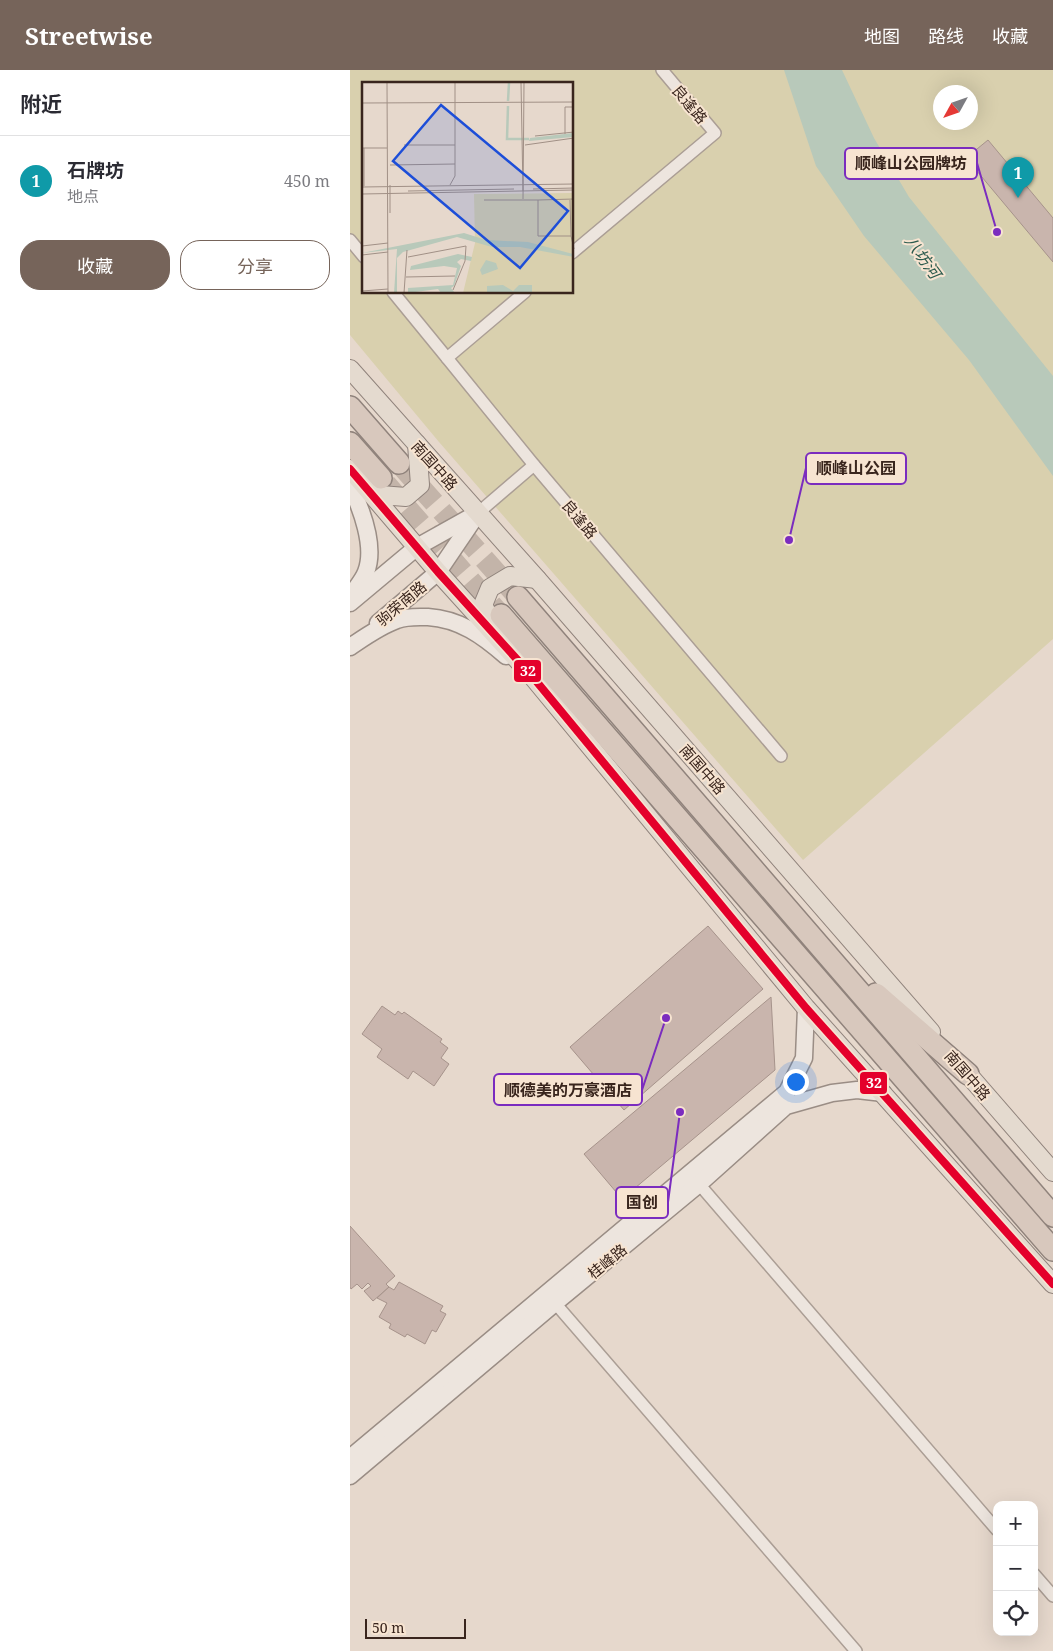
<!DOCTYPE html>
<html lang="zh">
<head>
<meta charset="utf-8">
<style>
  body { margin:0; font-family:"Noto Serif","Noto Sans SC",serif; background:#f2f2f3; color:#2b2b33 }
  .controls { position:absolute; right:15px; bottom:15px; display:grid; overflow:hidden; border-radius:10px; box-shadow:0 5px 20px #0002 }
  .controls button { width:45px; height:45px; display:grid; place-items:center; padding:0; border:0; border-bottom:1px solid #e1e1e2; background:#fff; color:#2b2b33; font:25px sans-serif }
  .compass { position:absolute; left:583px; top:15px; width:45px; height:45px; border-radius:50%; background:#fff; box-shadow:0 5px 20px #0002; rotate:230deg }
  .scale { position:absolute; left:15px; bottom:12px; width:101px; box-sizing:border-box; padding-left:5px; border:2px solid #39251d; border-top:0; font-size:14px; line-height:18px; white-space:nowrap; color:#39251d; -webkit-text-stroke:4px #f7e4d1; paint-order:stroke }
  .you { position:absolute; left:445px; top:1011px; width:18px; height:18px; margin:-12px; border:4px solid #fff; border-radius:50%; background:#1a73e8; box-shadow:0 0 0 8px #1a73e833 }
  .badge { display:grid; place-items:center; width:32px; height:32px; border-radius:50%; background:#76645a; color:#fff; font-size:16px; font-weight:700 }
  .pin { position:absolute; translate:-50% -41px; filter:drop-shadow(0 1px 2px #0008) }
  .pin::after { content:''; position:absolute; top:26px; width:18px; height:15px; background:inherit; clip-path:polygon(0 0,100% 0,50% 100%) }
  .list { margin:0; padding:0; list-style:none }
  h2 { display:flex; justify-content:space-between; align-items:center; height:65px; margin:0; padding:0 20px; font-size:21px }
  h2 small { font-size:16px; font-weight:400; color:#7c7c81 }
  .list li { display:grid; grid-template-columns:32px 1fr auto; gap:15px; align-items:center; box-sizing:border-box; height:90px; padding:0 20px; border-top:1px solid #e1e1e2 }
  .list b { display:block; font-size:19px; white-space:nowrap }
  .list p { margin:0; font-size:16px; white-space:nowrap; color:#7c7c81 }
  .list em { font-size:16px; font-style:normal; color:#7c7c81 }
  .actions { display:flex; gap:10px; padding:15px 20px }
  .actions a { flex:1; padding:11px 0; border:1px solid #76645a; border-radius:20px; text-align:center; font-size:18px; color:#76645a }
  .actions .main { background:#76645a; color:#fff }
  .icon { flex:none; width:28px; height:28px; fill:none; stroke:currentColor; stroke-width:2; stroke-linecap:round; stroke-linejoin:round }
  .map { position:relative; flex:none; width:703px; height:1581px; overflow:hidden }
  header { display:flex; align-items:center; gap:30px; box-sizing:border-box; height:70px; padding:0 25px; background:#76645a; color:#fff }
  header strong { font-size:24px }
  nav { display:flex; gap:28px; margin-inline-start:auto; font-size:18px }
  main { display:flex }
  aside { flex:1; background:#fff }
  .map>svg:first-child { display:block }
</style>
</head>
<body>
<header>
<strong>Streetwise</strong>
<nav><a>地图</a><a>路线</a><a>收藏</a></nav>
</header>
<main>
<aside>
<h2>附近<small></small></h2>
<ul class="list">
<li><span class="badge" style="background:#0f9aa8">1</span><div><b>石牌坊</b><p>地点</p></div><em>450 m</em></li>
</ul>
<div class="actions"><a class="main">收藏</a><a>分享</a></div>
</aside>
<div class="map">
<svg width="703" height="1581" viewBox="0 0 703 1581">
  <rect width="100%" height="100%" fill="#e6d8cc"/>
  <!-- green -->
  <path fill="#d9d0ae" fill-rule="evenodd" d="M0,0h703v569l-250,221 -364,-418 -89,-107zM14,14h208v208h-208zM590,22h30v30h-30z"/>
  <!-- water -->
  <polygon fill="#b8c9ba" points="434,0 492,0 524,68 559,127 703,306 703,406 619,290 514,166 466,96"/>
  <!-- building -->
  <g fill="#c9b5ad" stroke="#a6938b">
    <polygon points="638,70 703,148 703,192 616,88"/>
    <polygon points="358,856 413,919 274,1040 220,977"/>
    <polygon points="421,927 425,1000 272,1129 234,1084"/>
    <polygon points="32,936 45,945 48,941 52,944 54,942 92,969 90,972 98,978 91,988 99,994 84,1016 63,1001 58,1009 27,987 32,979 12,964"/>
    <polygon points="0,1156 45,1206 36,1214 39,1217 23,1231 14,1221 21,1216 18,1213 12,1219 7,1214 1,1219 0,1217"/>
    <polygon points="49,1212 93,1236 90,1241 96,1244 86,1262 82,1260 75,1274 57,1264 55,1267 39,1258 41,1254 29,1247 37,1233 27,1228 39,1217 44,1220"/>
  </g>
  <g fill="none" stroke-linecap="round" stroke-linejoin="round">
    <!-- highway-tunnel -->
    <g stroke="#c3b4a9" stroke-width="21" stroke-dasharray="21 11" stroke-linecap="butt">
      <polyline points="49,393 168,527"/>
      <polyline points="36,414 147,541"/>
    </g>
    <!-- street casing -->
    <g stroke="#ab9e95" stroke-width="14">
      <g id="street">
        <polyline points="0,170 14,187"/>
        <polyline points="222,183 365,63 312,0"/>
        <polyline points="43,222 97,288"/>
        <polyline points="175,222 97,288 184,395 431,686"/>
        <polyline points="128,443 184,395"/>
        <polyline points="349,1114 647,1460"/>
        <polyline points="205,1233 506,1581"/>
        <polyline points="684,1504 703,1526"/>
      </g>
    </g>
    <!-- secondary casing -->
    <g stroke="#9a8d85" stroke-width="19">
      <g id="secondary">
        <path d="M0,415c11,23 26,62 16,87 -3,8 -10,16 -15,23"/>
        <polyline points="0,533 67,477 126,444"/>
        <polyline points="28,553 88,502 128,443"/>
        <path d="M0,577c15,-10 30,-21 47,-27 10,-4 21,-3 31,-3 32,2 55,19 78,39"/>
        <polyline points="0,1388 437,1022 454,988 456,938"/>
        <polyline points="0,1406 205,1233 349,1114 436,1036 482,1023 507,1020 533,1023"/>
      </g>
    </g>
    <!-- primary casing -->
    <g stroke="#90837c" stroke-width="20">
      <g id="primary">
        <polyline points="0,299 187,509 581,962"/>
        <polyline points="0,399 88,502 182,606 456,938 703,1214"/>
        <polyline points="18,416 30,425 56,427 70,415 67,374"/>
        <polyline points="143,555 133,535 140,518 160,506 187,509"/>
        <polyline points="610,995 703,1102"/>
      </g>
    </g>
    <!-- highway casing -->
    <g stroke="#90837c" stroke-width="24">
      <g id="highway">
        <polyline points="0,337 49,393"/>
        <polyline points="0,373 31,408"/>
        <polyline points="168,527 703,1146"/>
        <polyline points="151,545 703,1180"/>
        <polyline points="526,924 618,1004"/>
      </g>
    </g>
    <!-- street -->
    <use href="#street" stroke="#ede5de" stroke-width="11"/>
    <!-- secondary -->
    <use href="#secondary" stroke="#ede5de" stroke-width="16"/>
    <!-- primary -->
    <use href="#primary" stroke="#e4dacf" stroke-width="18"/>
    <!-- highway -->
    <use href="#highway" stroke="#d8c8bd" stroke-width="21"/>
    <!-- bus-1 casing -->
    <g stroke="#f7e4d1" stroke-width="11">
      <polyline id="bus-1" points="0,399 88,502 182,606 456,938 703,1214"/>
    </g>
    <!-- bus-1 -->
    <use href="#bus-1" stroke="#e4002b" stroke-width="8"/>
  </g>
  <g text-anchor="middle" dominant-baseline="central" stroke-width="4" stroke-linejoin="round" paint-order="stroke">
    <!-- street labels -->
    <g font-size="15" fill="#39251d" stroke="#f7e4d1">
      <text transform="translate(340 34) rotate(50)">良逢路</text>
      <text transform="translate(85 395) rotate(48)">南国中路</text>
      <text transform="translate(230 449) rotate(50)">良逢路</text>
      <text transform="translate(51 533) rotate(-40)">驹荣南路</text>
      <text transform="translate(353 699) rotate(49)">南国中路</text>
      <text transform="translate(618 1005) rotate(49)">南国中路</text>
      <text transform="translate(257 1191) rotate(-39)">桂峰路</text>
    </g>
    <!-- water labels -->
    <g font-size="16" font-style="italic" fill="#2b5a4d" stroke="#f7e4d1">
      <text transform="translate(573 187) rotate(54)">八坊河</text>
    </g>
  </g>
  <!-- overview -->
  <g transform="translate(12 12)">
    <rect width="211" height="211" fill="#e6d8cc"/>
    <path d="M210,111l1,100h-110l12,-50 -1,-49z" fill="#d9d0ae"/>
    <path d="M211,51v4l-44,4 1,-3zM102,151l22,7 42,2 45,12 1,3 -54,-10h-28l-35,-10 -54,15 -6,6v35h-3l3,-44 -35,4zM96,172l14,3 -1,4 -10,-2 -4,3 4,4 -7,20 -3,2 4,5h-14l-3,-4 -30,4v-5l45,-3 4,-17 -13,-2 -34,4 1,-4zM124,178l10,3 2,6 -16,6 -2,-5zM141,203l10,6 6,-6h13v8h-45v-7z" fill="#b8c9ba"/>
    <path fill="none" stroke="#b8c9ba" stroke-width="2.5" d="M146,19l1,-18M146,24l-1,33h22"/>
    <path fill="none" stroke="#a19086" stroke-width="1" d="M25,1l1,210M159,1l2,108M0,21l212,-1M203,52v-27h9M173,54l39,-4M42,63h51M163,63l49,-7M0,66h25M2,66v38M28,83l65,-1M28,103v28M88,103l5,-9v-93M0,105l212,-3M171,107l41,-1M46,109l106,-2M0,112l212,-4M161,117l1,-116M122,118h54v36h33l3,13M176,118l36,-1M208,118l1,36M0,164l26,-3M0,173l26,-3M46,175l58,-11 -1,15 -12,29M44,195l49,-1M0,209l26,-2M42,211l3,-43"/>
    <path fill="#1d4ed8" fill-opacity="0.15" stroke="#1d4ed8" stroke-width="2.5" d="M79,23l127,106 -48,57 -127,-107z"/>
    <rect width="211" height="211" fill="none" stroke="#39251d" stroke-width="2.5"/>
  </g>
  <!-- callouts -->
  <path fill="none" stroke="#7b2cbf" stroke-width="2" d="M647 162L627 93M439 470L456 398M316 948L292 1020M330 1042L318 1132"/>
  <g fill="#7b2cbf" stroke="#f7e4d1" stroke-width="2">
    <circle cx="647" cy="162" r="5"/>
    <circle cx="439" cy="470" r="5"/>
    <circle cx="316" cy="948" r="5"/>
    <circle cx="330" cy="1042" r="5"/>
  </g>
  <g fill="#f7e4d1" stroke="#7b2cbf" stroke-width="2">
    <rect x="495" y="78" width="132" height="31" rx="5"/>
    <rect x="456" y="383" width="100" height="31" rx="5"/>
    <rect x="144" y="1004" width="148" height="31" rx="5"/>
    <rect x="266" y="1117" width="52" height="31" rx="5"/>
  </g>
  <g font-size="16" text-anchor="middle" font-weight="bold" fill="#39251d">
    <text x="561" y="99">顺峰山公园牌坊</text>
    <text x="506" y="404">顺峰山公园</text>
    <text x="218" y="1026">顺德美的万豪酒店</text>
    <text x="292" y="1138">国创</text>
  </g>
  <g stroke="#f7e4d1" stroke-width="2">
    <rect x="163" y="589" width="29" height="24" rx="5" fill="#e4002b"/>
    <rect x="509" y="1001" width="29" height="24" rx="5" fill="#e4002b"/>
  </g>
  <g font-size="14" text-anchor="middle" font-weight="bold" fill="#fff">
    <text x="178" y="606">32</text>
    <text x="524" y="1018">32</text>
  </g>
</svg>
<div class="controls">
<button>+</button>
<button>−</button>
<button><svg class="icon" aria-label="locate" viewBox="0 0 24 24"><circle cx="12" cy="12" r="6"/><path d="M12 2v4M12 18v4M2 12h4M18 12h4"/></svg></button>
</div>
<svg class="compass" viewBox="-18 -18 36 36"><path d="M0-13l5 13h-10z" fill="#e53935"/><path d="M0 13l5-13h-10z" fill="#7c7c81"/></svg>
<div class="scale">50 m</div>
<div class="you"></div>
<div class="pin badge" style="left:668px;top:128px;background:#0f9aa8">1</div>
</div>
</main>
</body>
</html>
